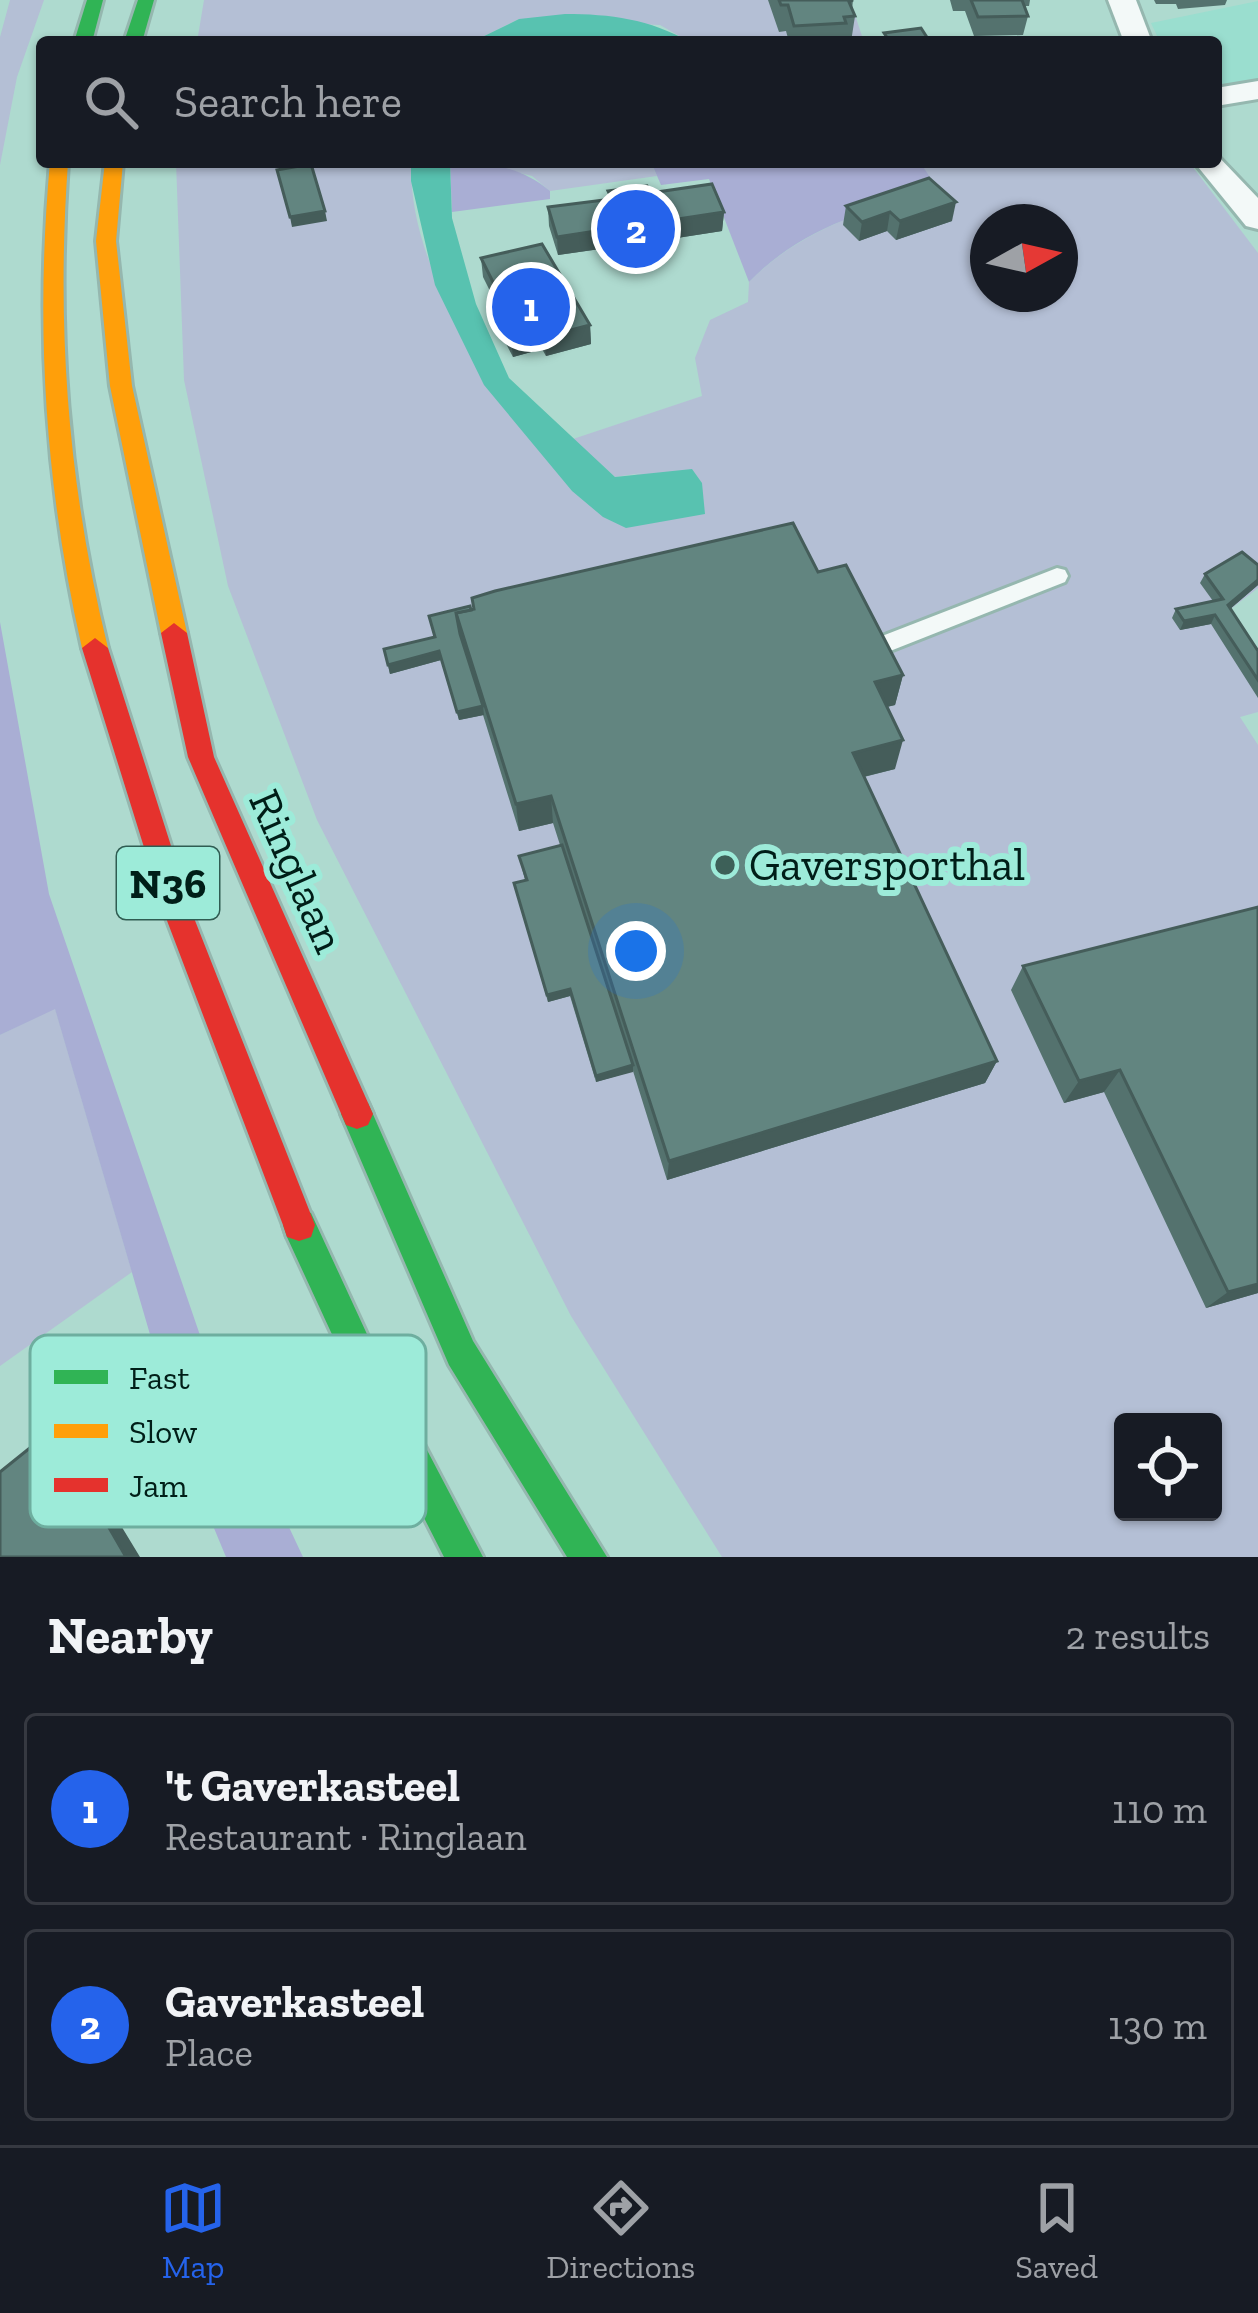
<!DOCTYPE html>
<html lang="en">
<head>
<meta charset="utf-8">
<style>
  body { margin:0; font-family:"Zilla Slab",serif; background:#242831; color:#f1f3f6 }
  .controls { position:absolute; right:36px; bottom:36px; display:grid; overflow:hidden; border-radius:12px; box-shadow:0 3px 9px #0004 }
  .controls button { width:108px; height:108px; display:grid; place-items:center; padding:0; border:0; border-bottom:3px solid #363941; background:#171b24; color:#f1f3f6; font:60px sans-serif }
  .compass { position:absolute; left:970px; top:204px; width:108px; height:108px; border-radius:50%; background:#171b24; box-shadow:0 3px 9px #0004; rotate:82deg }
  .you { position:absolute; left:636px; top:951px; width:42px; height:42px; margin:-30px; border:9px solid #fff; border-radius:50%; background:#1a73e8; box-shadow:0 0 0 18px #1a73e833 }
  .badge { display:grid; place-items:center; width:78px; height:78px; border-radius:50%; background:#2563eb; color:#fff; font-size:39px; font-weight:700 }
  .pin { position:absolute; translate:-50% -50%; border:6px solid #fff; box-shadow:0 3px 12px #0006 }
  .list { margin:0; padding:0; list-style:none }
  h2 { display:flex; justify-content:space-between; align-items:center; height:156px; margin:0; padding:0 48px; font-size:51px }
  h2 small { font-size:39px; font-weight:400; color:#9ea1a6 }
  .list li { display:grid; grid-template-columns:78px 1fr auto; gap:36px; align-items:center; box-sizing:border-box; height:192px; margin:0 24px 24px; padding:0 24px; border:3px solid #363941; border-radius:12px }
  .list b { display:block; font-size:45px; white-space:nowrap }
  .list p { margin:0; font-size:39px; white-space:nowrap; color:#9ea1a6 }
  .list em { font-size:39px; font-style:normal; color:#9ea1a6 }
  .icon { flex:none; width:66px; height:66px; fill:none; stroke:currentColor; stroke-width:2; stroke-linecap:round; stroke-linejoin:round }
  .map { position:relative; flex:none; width:1258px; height:1557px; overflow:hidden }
  .search { position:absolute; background:#171b24; box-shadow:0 3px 9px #0004; left:36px; right:36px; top:36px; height:132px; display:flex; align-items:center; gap:30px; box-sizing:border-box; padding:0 42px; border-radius:12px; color:#9ea1a6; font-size:45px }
  .sheet { height:588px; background:#171b24 }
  nav { display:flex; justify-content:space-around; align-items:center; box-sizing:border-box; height:168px; border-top:3px solid #363941; background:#171b24; font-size:33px; color:#9ea1a6 }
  nav a { display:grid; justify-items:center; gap:6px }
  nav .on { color:#2563eb }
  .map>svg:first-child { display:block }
</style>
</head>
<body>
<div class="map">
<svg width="1258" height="1557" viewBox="0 0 1258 1557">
  <rect width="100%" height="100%" fill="#aedacf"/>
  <!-- built -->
  <polygon fill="#9adecf" points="1258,1 1258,81 1216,85 1216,42 1160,42 1151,23"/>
  <!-- green -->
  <g fill="#b4bfd5" fill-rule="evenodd">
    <polygon points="10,0 44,0 17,77 0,165 0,37"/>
    <polygon points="204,0 850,0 864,42 690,42 660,25 519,19 472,42 197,42"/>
    <path d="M176,162h235c-2,125 95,230 161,329l70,-18 -27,4 -42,-38 129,-43 -7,-38 15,-38 38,-18 1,-20c52,-53 117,-71 187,-94l-16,-26h269l69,91v335l-35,27 35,53v44l-18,5 18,28v812h-536l-151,-241 -254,-496 -89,-234 -44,-206zM988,222h72v72h-72zM1123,1422h90v90h-90z"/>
    <polygon points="477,162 651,162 657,176 550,191 532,176"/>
    <polygon points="55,1008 132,1272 0,1366 0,1035"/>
  </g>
  <!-- forest -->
  <g fill="#a9aed4">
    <path d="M450,162c37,0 70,4 100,29v8l-98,13z"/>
    <path d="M651,162h269l17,26c-70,23 -136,40 -188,94l-40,-103 -48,6z"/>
    <polygon points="0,622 49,894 203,1344 303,1557 226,1557 189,1468 55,1009 0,1035"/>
  </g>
  <!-- water -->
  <g fill="#58c2b0">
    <path d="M565,14c46,0 84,5 125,28h-218l47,-23z"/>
    <polygon points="411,162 450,162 452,218 476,304 509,378 615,477 692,469 702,483 705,514 626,528 603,517 572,491 484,385 435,285 411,181"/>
  </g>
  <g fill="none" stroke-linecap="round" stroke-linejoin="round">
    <!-- lane casing -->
    <g stroke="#95b7af" stroke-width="6">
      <polygon id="lane" points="1057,568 1065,570 1068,576 1065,582 880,655 872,658 861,649 864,643"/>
    </g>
    <!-- street casing -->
    <g stroke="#95b7af" stroke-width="6">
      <g id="street">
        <polygon points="1108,0 1136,0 1152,42 1124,42"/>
        <polygon points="1258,81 1258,99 1216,106 1216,88"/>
        <polygon points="1216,154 1258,198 1258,229 1246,226 1194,162 1216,162"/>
      </g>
    </g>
    <!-- fast casing -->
    <g stroke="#95b7af" stroke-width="6">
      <g id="fast">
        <polygon points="87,0 103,0 92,42 74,42"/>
        <polygon points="138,0 154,0 142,42 124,42"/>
        <polygon points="357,1099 368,1103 473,1341 607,1557 567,1557 449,1365 341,1114 346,1103"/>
        <polygon points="299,1209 311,1213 372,1345 483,1557 444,1557 348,1369 287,1237 283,1225 287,1213"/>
      </g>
    </g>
    <!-- slow casing -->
    <g stroke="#95b7af" stroke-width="6">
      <g id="slow">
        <path d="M50,162h18c-12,166 0,324 40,486l-13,10 -13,-10c-37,-162 -47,-320 -32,-486z"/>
        <polygon points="105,162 123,162 116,241 132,386 187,633 174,643 161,633 110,386 96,241"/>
      </g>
    </g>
    <!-- jam casing -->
    <g stroke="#95b7af" stroke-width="6">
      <g id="jam">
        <polygon points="174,623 187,633 214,757 373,1114 368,1125 357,1129 346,1125 188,757 161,633"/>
        <polygon points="95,638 108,648 194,918 315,1225 311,1237 299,1241 287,1237 283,1225 166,918 82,648"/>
      </g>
    </g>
    <!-- lane -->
    <use href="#lane" fill="#f3f9f8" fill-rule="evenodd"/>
    <!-- street -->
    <use href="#street" fill="#f3f9f8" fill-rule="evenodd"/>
    <!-- fast -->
    <use href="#fast" fill="#30b455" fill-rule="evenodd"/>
    <!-- slow -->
    <use href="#slow" fill="#ff9f0a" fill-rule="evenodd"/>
    <!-- jam -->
    <use href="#jam" fill="#e5322d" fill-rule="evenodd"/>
  </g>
  <!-- wall -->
  <g fill="#54726e">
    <polygon points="768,0 853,0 852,10 855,16 851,42 789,42 786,31 779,32"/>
    <polygon points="950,0 1030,0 1029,6 1024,6 1028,16 1023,35 974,36 965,11 953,11"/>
    <polygon points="1154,0 1227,0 1225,5 1178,9 1176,4 1156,4"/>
    <polygon points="608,191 650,193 724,212 722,231 664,240 659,249 639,252 628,245 558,255 549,226 548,207 608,199"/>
    <polygon points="846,206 952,221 896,240 887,231 859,241 843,225"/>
    <polygon points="481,258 590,325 591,344 546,356 542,349 513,357 504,340 502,322 505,321 483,277"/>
    <polygon points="1258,565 1258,585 1230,609 1258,651 1258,698 1211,624 1180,630 1172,618 1176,609 1213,601 1200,583 1205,574"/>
    <polygon points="818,572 903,675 895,705 887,707 895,769 864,777 997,1061 985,1083 667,1180 633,1071 596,1082 570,996 548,1002 514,883 525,880 519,856 560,845 553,823 519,831 483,715 459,720 441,660 390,674 384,649 434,637 429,616 473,609 472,598"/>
    <polygon points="1258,907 1258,1293 1206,1308 1104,1092 1064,1103 1011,990 1023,966"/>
  </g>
  <!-- shaded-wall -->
  <g fill="#455d5a">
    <polygon points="956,202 952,221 896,240 900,221"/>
    <polygon points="325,211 327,221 292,227 290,217"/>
    <polygon points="724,212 722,231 664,240 659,249 639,252 639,233 664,221"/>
    <polygon points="890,212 887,231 859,241 862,222"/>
    <polygon points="628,226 628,245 558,255 557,237"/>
    <polygon points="510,305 512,324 507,325 505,306"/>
    <polygon points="590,325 591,344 546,356 544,337"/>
    <polygon points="540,331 542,349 513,357 511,338"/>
    <polygon points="1258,580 1258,585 1223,615 1228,605"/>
    <polygon points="1215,615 1211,624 1180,630 1184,621"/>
    <polygon points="439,651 441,660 390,674 388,665"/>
    <polygon points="903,675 895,705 868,711 875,682"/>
    <polygon points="483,706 484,715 459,720 457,712"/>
    <polygon points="903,740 895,769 846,781 853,753"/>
    <polygon points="551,796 553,823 519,831 516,804"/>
    <polygon points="570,989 570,996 548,1002 547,995"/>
    <polygon points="997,1061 985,1083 667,1180 669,1161"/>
    <polygon points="633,1065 633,1072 596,1082 596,1076"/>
    <polygon points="1120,1070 1104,1092 1064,1103 1079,1081"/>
    <polygon points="1258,1284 1258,1293 1206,1308 1228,1292"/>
    <polygon points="41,1439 60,1448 89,1489 103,1496 140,1557 126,1557"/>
  </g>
  <!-- building -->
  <g fill="#628580" stroke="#455d5a" stroke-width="3">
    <polygon points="779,0 853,0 849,2 855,16 844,17 846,23 794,26 788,5 781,5"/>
    <polygon points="971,0 1022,0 1028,16 978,17"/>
    <polygon points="921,28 930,42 890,42 884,33"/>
    <polygon points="311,164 325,211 290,217 277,170"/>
    <polygon points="929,178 956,202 900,221 890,212 862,222 846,206"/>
    <polygon points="712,184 724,212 664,221 659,230 639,233 628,226 557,237 548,207 612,199 608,191 647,186 650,193"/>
    <polygon points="542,244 590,325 544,337 540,331 511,338 502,322 517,318 510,305 505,306 481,258"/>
    <polygon points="793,523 818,572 846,565 903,675 875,682 903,740 853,753 997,1061 669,1161 551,796 516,804 456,613 474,609 472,598 495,591"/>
    <polygon points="1242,552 1258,565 1258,580 1228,605 1258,651 1258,680 1215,615 1184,621 1176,609 1223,599 1205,574"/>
    <polygon points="470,606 471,610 456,613 460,634 483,706 457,712 439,651 388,665 384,649 435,637 429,616"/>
    <polygon points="562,845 633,1065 596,1076 570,989 547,995 514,883 527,880 519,856"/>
    <polygon points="1258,907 1258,1284 1228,1292 1120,1070 1079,1081 1023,966"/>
    <polygon points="41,1439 79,1494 86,1488 126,1557 0,1557 0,1472"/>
  </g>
  <!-- markers -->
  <circle fill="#3d6058" stroke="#9debd9" stroke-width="4.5" cx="725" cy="865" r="12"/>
  <g text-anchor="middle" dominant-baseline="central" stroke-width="12" stroke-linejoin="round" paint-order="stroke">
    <!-- shield labels -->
    <rect fill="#9debd9" stroke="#2f5c52" stroke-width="3" x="117" y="847" width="102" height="72" rx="9"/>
    <g font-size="42" font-weight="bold" fill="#001e18">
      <text x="168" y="883">N36</text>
    </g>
    <!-- poi labels -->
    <g font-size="45" fill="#001e18" stroke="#9debd9" text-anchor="start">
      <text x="749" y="865">Gaversporthal</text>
    </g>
    <!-- street labels -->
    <g font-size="45" fill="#001e18" stroke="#9debd9">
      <text transform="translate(297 871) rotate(66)">Ringlaan</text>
    </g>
  </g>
  <!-- legend -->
  <rect x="30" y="1335" width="396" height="192" rx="18" fill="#9debd9" stroke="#6eae9f" stroke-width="3"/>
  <rect x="54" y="1370" width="54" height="14" fill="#30b455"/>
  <rect x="54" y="1424" width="54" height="14" fill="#ff9f0a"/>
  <rect x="54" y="1478" width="54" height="14" fill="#e5322d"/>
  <g font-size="33" fill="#001e18">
    <text x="129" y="1389">Fast</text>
    <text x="129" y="1443">Slow</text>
    <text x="129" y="1497">Jam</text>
  </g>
</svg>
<div class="controls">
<button><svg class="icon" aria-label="locate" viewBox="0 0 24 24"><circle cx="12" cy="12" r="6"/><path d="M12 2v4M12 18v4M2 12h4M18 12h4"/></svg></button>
</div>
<svg class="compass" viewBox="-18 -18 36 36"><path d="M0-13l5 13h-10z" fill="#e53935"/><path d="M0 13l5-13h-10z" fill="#9ea1a6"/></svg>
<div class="you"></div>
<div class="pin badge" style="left:531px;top:307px">1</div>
<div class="pin badge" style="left:636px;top:229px">2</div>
<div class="search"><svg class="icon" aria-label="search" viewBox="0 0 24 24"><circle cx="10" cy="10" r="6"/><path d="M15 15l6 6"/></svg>Search here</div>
</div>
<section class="sheet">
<h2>Nearby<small>2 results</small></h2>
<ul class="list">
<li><span class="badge">1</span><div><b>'t Gaverkasteel</b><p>Restaurant · Ringlaan</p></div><em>110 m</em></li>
<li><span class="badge">2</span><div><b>Gaverkasteel</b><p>Place</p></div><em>130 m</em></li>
</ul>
</section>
<nav>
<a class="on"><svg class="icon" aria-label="map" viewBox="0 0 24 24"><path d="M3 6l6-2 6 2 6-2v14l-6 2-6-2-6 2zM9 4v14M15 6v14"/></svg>Map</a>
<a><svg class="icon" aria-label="directions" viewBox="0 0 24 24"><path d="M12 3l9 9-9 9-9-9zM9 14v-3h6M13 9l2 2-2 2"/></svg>Directions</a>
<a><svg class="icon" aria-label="saved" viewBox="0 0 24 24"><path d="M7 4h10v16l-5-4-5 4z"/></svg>Saved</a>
</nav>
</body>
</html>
